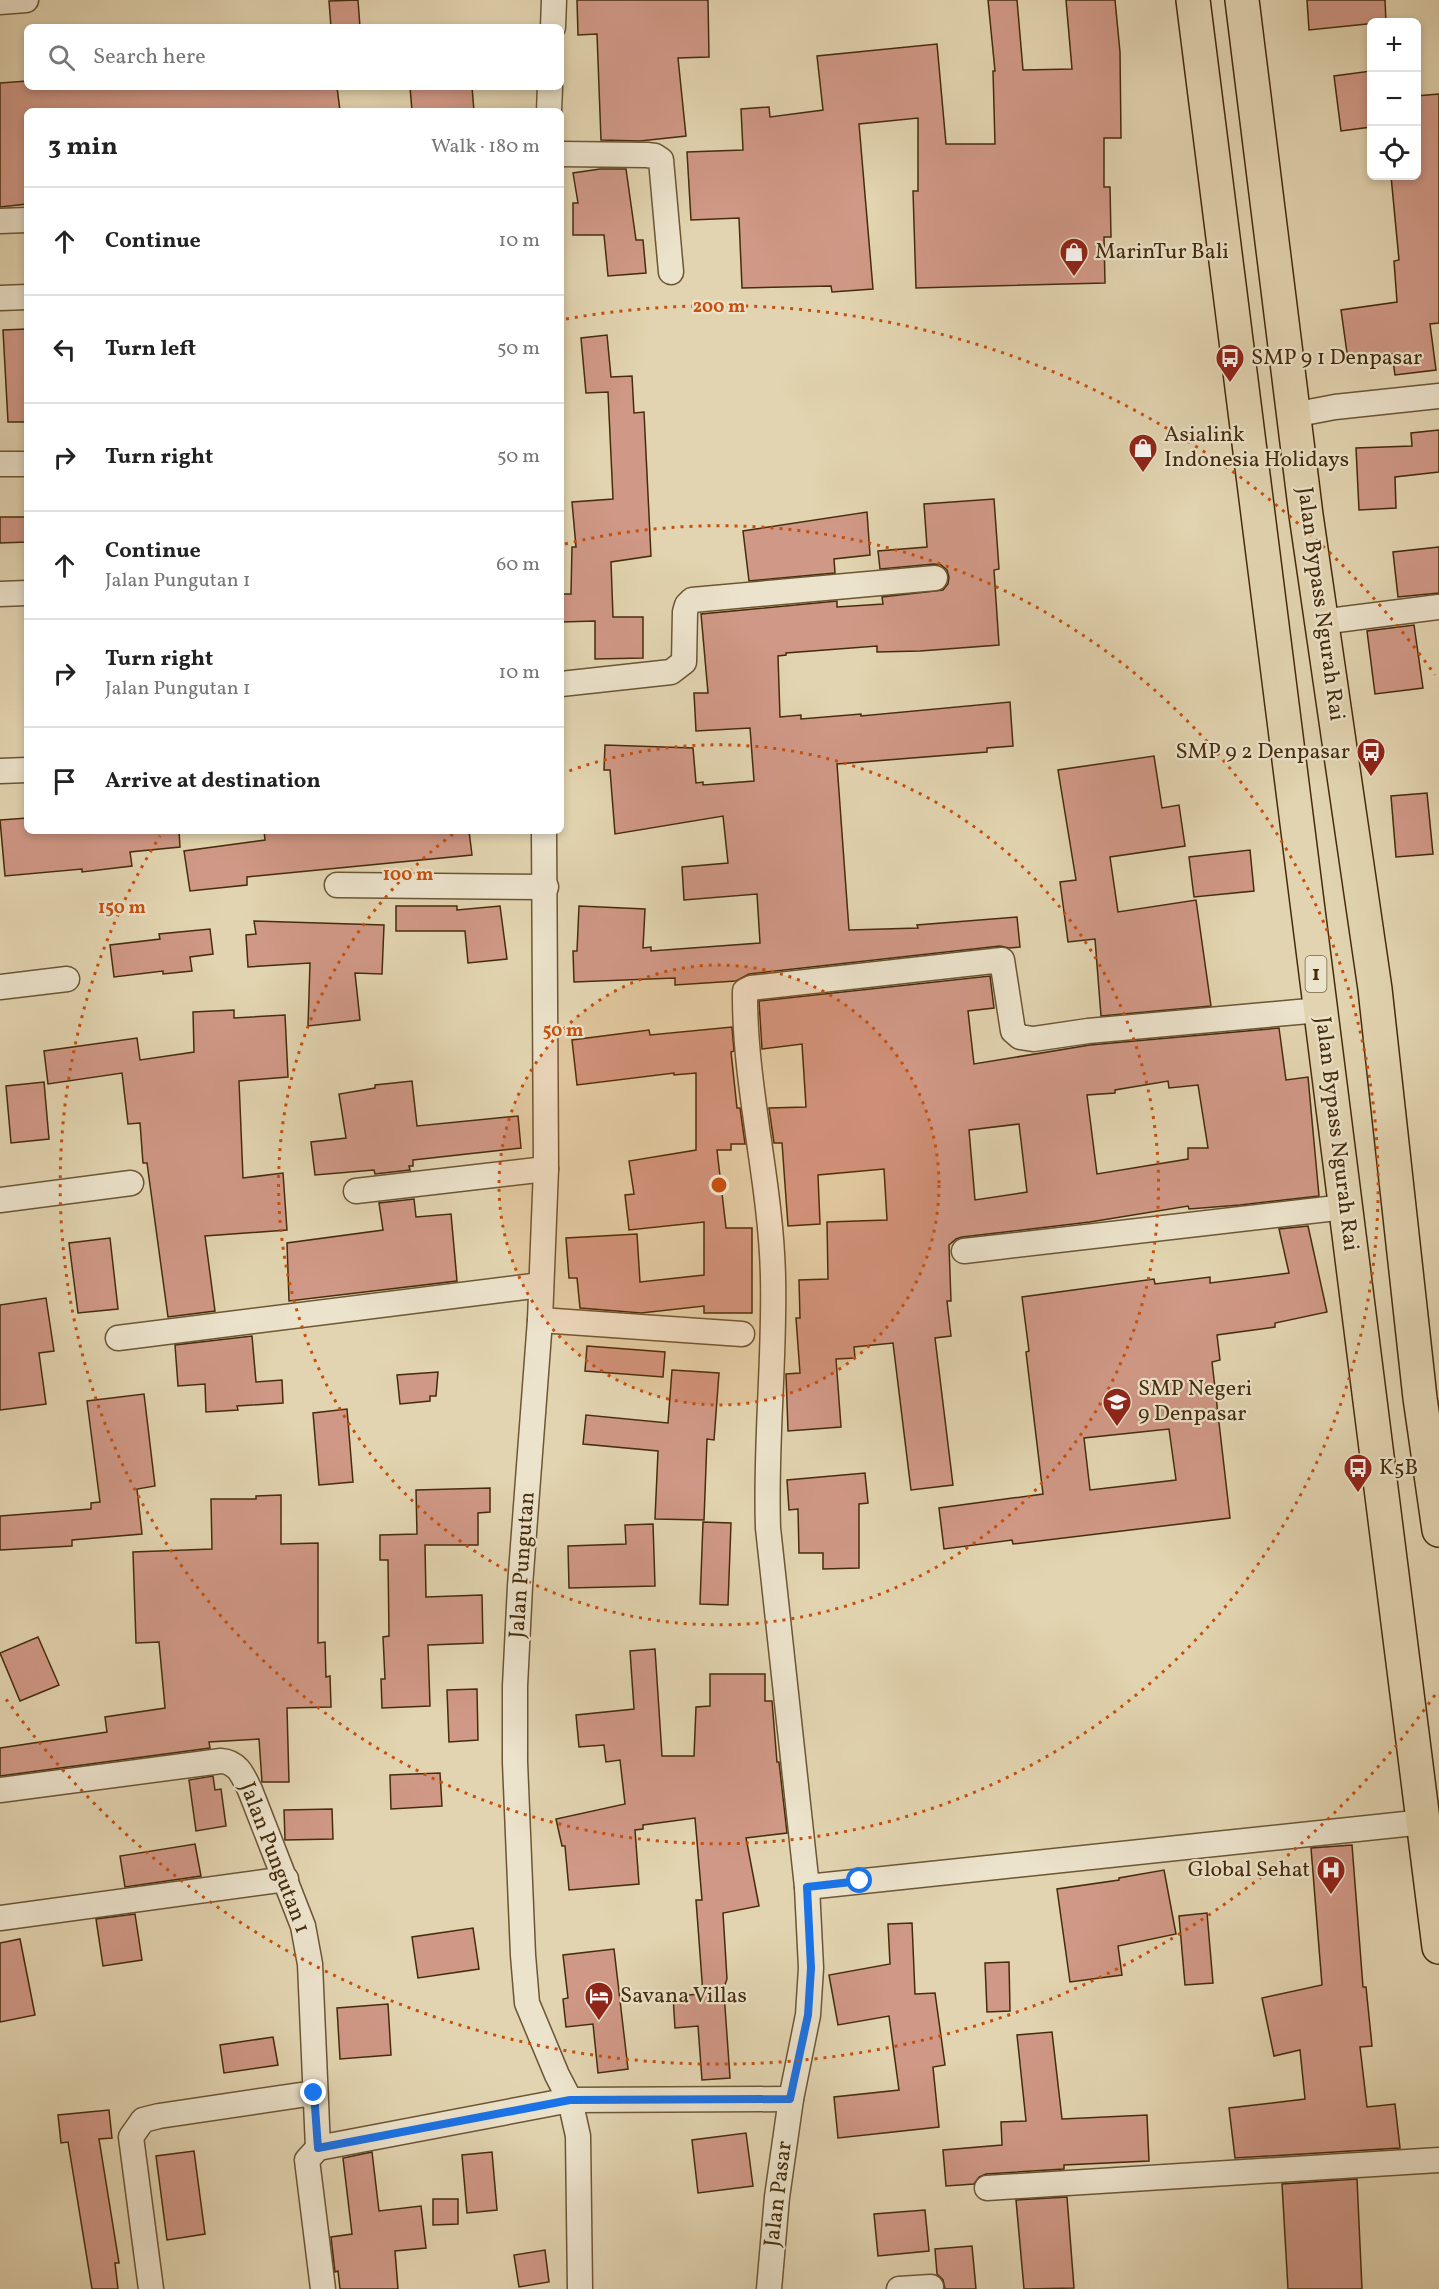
<!DOCTYPE html>
<html lang="en">
<head>
<meta charset="utf-8">
<style>
  body { margin:0; font-family:Vollkorn,serif; background:#f6f6f6; color:#222 }
  .controls { position:absolute; right:18px; top:18px; display:grid; overflow:hidden; border-radius:9px; box-shadow:0 3px 9px #0003 }
  .controls button { width:54px; height:54px; display:grid; place-items:center; padding:0; border:0; border-bottom:2px solid #e0e0e0; background:#fff; color:#222; font:30px sans-serif }
  .stop { position:absolute; width:18px; height:18px; margin:-14px; border:4px solid #1a73e8; border-radius:50%; background:#fff }
  .stop.end { background:#1a73e8; border-color:#fff; box-shadow:0 2px 6px #0008 }
  .list { margin:0; padding:0; list-style:none }
  h2 { display:flex; justify-content:space-between; align-items:center; height:78px; margin:0; padding:0 24px; font-size:26px }
  h2 small { font-size:20px; font-weight:400; color:#767676 }
  .list li { display:grid; grid-template-columns:39px 1fr auto; gap:18px; align-items:center; box-sizing:border-box; height:108px; padding:0 24px; border-top:2px solid #e0e0e0 }
  .list b { display:block; font-size:22px; white-space:nowrap }
  .list p { margin:0; font-size:20px; white-space:nowrap; color:#767676 }
  .list em { font-size:20px; font-style:normal; color:#767676 }
  .icon { flex:none; width:33px; height:33px; fill:none; stroke:currentColor; stroke-width:2; stroke-linecap:round; stroke-linejoin:round }
  .map { position:relative; flex:none; width:1439px; height:2289px; overflow:hidden }
  .search { position:absolute; background:#fff; box-shadow:0 3px 9px #0003; left:24px; top:24px; width:540px; height:66px; display:flex; align-items:center; gap:15px; box-sizing:border-box; padding:0 21px; border-radius:9px; color:#767676; font-size:22px }
  .panel { position:absolute; background:#fff; box-shadow:0 3px 9px #0003; left:24px; top:108px; width:540px; height:726px; border-radius:9px }
  .map>svg:first-child { display:block }
</style>
</head>
<body>
<div class="map">
<svg width="1439" height="2289" viewBox="0 0 1439 2289">
  <rect width="100%" height="100%" fill="#e2d4b0"/>
  <filter id="stains"><feTurbulence type="fractalNoise" baseFrequency=".00333" numOctaves="4"/><feColorMatrix values="0 0 0 0 .2 0 0 0 0 .09 0 0 0 0 .02 0 0 0 .5 -.17"/></filter>
  <radialGradient id="worn" r=".72"><stop offset=".6" stop-color="#630" stop-opacity="0"/><stop offset="1" stop-color="#630" stop-opacity=".3"/></radialGradient>
  <!-- building -->
  <g fill="#d09886" stroke="#452c0b" stroke-width="1.5" fill-rule="evenodd">
    <polygon points="358,0 360,27 331,27 329,1"/>
    <polygon points="577,0 708,0 709,57 678,58 686,136 640,141 601,140 597,34 578,35"/>
    <polygon points="988,0 1017,0 1023,70 1072,69 1066,0 1115,0 1120,52 1121,138 1104,138 1104,187 1110,187 1111,237 1104,237 1105,283 916,288 913,191 918,191 918,118 859,124 873,289 832,292 831,286 742,288 739,218 691,220 687,152 743,150 741,109 769,107 770,117 823,110 817,56 937,44 946,144 995,144 993,71 995,71"/>
    <polygon points="1307,0 1385,0 1386,22 1309,30"/>
    <polygon points="1371,71 1371,127 1341,131 1334,76"/>
    <polygon points="27,81 27,87 337,87 340,111 27,111 27,204 0,207 0,83"/>
    <polygon points="410,87 472,87 474,111 412,111"/>
    <polygon points="1439,94 1439,323 1430,324 1436,370 1395,375 1392,354 1348,360 1341,310 1397,302 1394,261 1399,260 1391,176 1416,176 1416,96"/>
    <polygon points="600,169 626,169 636,240 643,240 646,273 608,276 604,235 573,235 573,203 578,203 573,173"/>
    <polygon points="27,329 27,422 8,422 3,330"/>
    <polygon points="607,335 611,377 632,376 634,413 644,412 651,556 611,562 613,617 643,617 643,658 595,659 595,621 561,622 561,594 571,594 572,547 576,547 572,502 613,499 608,392 586,393 581,338"/>
    <polygon points="1439,430 1439,472 1395,477 1396,508 1359,510 1356,448 1412,446 1411,433"/>
    <polygon points="994,499 999,569 994,570 999,645 920,651 877,652 877,646 786,653 786,655 778,656 780,717 801,715 801,719 861,714 861,716 1010,702 1013,746 987,748 987,752 837,764 849,930 918,928 917,925 1017,917 1020,947 1009,948 1000,946 749,974 736,981 675,985 675,978 574,982 573,951 577,951 579,906 645,909 643,948 651,947 651,951 760,943 757,894 684,900 682,867 728,863 723,816 615,834 610,770 604,770 605,745 693,748 696,783 703,782 703,785 754,781 750,728 696,731 694,693 708,693 701,614 837,601 837,607 883,604 882,597 943,590 948,584 949,577 947,570 941,565 934,564 880,569 878,551 927,547 924,504"/>
    <polygon points="867,512 870,555 834,559 835,573 749,581 743,531"/>
    <polygon points="0,517 27,517 27,542 0,543"/>
    <polygon points="1439,547 1439,593 1398,597 1393,552"/>
    <polygon points="1414,625 1423,688 1375,694 1367,631"/>
    <polygon points="1154,756 1162,808 1179,805 1185,846 1110,857 1118,912 1196,900 1211,1006 1101,1016 1095,939 1068,942 1060,882 1076,880 1058,770"/>
    <polygon points="1427,793 1433,854 1396,857 1391,796"/>
    <polygon points="27,818 27,831 179,831 180,847 130,852 132,866 82,872 82,869 5,876 0,820"/>
    <polygon points="264,831 469,831 472,855 247,877 247,885 190,891 184,851 265,840"/>
    <polygon points="1250,850 1254,891 1194,897 1189,857"/>
    <polygon points="396,906 457,906 457,910 500,906 507,959 468,963 465,931 396,931"/>
    <polygon points="254,921 384,925 382,974 355,973 360,1020 308,1026 310,963 248,967 246,935 256,934"/>
    <polygon points="210,929 213,954 190,957 192,971 163,974 163,971 114,977 110,945 160,939 159,934"/>
    <path d="M990,976l4,32 -26,3 6,53 116,-19 189,-17 7,52 22,-3 11,119 -79,9 -51,4 -1,-3 -98,16 -128,15 -6,2 -7,6 2,56h-4l4,35 -16,2 18,147 -42,5 -18,-147 -39,4 1,11 -19,1 5,68 -53,4 -2,-57 14,-1 -4,-55h4l-1,-38 29,-1 -1,-57 60,-2 -3,-51 -66,6 2,49 -32,2 -6,-83h-8l-5,-35 37,-1 -4,-63 -40,5 -3,-48zM1168,1081l1,7 29,-3 10,63h-20v11l-91,15 -10,-79 28,-2v-3zM1019,1124l8,68 -52,8 -6,-70z"/>
    <polygon points="234,1010 234,1018 285,1015 288,1077 239,1081 243,1178 283,1173 287,1230 205,1236 215,1311 168,1317 147,1163 143,1163 140,1123 128,1124 122,1073 48,1084 44,1051 137,1038 140,1060 194,1052 193,1012"/>
    <polygon points="732,1027 734,1051 731,1052 737,1108 740,1108 745,1144 731,1144 731,1150 717,1150 726,1228 752,1228 752,1313 704,1313 704,1306 641,1313 580,1308 577,1278 569,1278 566,1238 637,1234 640,1282 704,1275 704,1222 629,1230 625,1195 634,1194 629,1161 696,1150 696,1073 674,1075 674,1073 577,1085 572,1040 649,1030 650,1035"/>
    <polygon points="412,1081 417,1126 518,1116 521,1148 413,1160 413,1166 409,1166 410,1170 375,1174 374,1170 315,1175 311,1142 346,1138 339,1094 375,1088 375,1085"/>
    <polygon points="44,1082 49,1139 11,1143 6,1086"/>
    <polygon points="414,1199 416,1217 451,1214 457,1281 289,1301 287,1243 383,1230 379,1203"/>
    <path d="M1308,1226l19,86 -52,11v4l-58,8 3,25 -8,2 18,156 -217,26 -1,-4 -68,9 -5,-41 104,-14 -17,-142 3,-1 -7,-54 132,-18 1,5 55,-7v6l79,-10 -10,-44zM1169,1429l7,51 -86,10 -6,-52z"/>
    <polygon points="110,1238 118,1309 78,1313 69,1243"/>
    <polygon points="46,1298 54,1351 39,1353 46,1404 0,1410 0,1305"/>
    <polygon points="252,1336 256,1382 282,1380 283,1403 237,1406 238,1410 206,1412 205,1384 178,1386 175,1345"/>
    <polygon points="587,1346 665,1352 663,1377 585,1371"/>
    <polygon points="672,1370 719,1373 714,1440 707,1439 704,1520 655,1519 658,1451 583,1444 586,1415 668,1423"/>
    <polygon points="438,1372 436,1396 430,1396 430,1401 400,1404 397,1375"/>
    <polygon points="144,1394 155,1486 137,1489 142,1534 72,1540 72,1546 0,1550 0,1516 91,1509 91,1503 100,1502 87,1401"/>
    <polygon points="347,1409 353,1482 319,1485 313,1413"/>
    <polygon points="865,1473 868,1503 859,1504 859,1568 823,1569 823,1553 799,1553 798,1509 789,1510 787,1480"/>
    <polygon points="490,1488 490,1512 478,1513 478,1545 425,1545 426,1597 482,1595 483,1643 428,1645 430,1706 382,1708 381,1679 385,1679 383,1637 389,1636 388,1560 380,1560 380,1535 417,1534 416,1490"/>
    <polygon points="281,1495 281,1544 318,1543 318,1643 325,1642 326,1677 330,1676 331,1707 287,1708 289,1782 262,1782 259,1739 209,1742 210,1748 0,1776 0,1748 107,1732 105,1717 165,1708 159,1642 136,1643 133,1552 212,1549 211,1499 256,1499 256,1496"/>
    <polygon points="703,1522 731,1523 728,1605 700,1604"/>
    <polygon points="653,1524 655,1586 569,1588 568,1546 626,1544 625,1525"/>
    <polygon points="38,1637 59,1685 20,1701 0,1653"/>
    <polygon points="655,1649 662,1756 694,1756 696,1707 710,1706 710,1674 765,1674 765,1701 772,1701 777,1762 779,1762 787,1833 746,1838 759,1906 723,1913 727,1979 722,1993 724,1993 730,2078 702,2080 698,2026 675,2028 673,1996 703,1994 696,1900 702,1900 695,1818 643,1825 643,1829 635,1830 639,1884 569,1890 565,1846 562,1846 556,1819 625,1804 620,1760 606,1762 604,1745 579,1747 576,1715 634,1709 630,1651"/>
    <polygon points="477,1689 478,1740 449,1742 447,1690"/>
    <polygon points="440,1773 442,1806 391,1809 390,1775"/>
    <polygon points="213,1776 215,1790 221,1789 226,1826 196,1831 189,1780"/>
    <polygon points="332,1809 333,1839 285,1840 284,1810"/>
    <polygon points="195,1844 201,1876 125,1887 120,1856"/>
    <polygon points="1352,1845 1363,1987 1366,1987 1372,2046 1360,2047 1367,2107 1395,2104 1400,2148 1235,2158 1229,2108 1305,2099 1300,2050 1274,2056 1262,1998 1322,1985 1311,1848"/>
    <polygon points="1164,1870 1176,1934 1118,1946 1122,1975 1070,1982 1057,1889 1119,1880 1119,1878"/>
    <polygon points="1207,1913 1213,1983 1185,1985 1179,1916"/>
    <polygon points="135,1914 142,1960 103,1966 96,1919"/>
    <polygon points="912,1923 915,1994 935,1993 945,2065 933,2067 939,2127 838,2138 834,2097 899,2090 889,2016 838,2025 829,1975 890,1964 888,1924"/>
    <polygon points="473,1928 479,1969 418,1978 412,1937"/>
    <polygon points="20,1939 35,2015 0,2022 0,1943"/>
    <polygon points="614,1949 628,2069 598,2073 593,2024 566,2027 563,1999 568,1998 563,1955"/>
    <polygon points="1009,1962 1010,2011 987,2012 985,1963"/>
    <polygon points="388,2004 391,2055 340,2059 337,2008"/>
    <polygon points="1052,2032 1062,2119 1147,2115 1149,2161 1064,2165 1064,2169 986,2174 979,2177 974,2184 946,2186 943,2150 1002,2145 1001,2122 1026,2121 1017,2035"/>
    <polygon points="273,2037 278,2065 224,2073 220,2045"/>
    <polygon points="109,2110 112,2138 99,2139 119,2263 115,2263 118,2289 92,2289 68,2142 61,2143 58,2115"/>
    <polygon points="746,2133 753,2186 698,2193 692,2140"/>
    <polygon points="194,2151 205,2234 167,2240 156,2156"/>
    <polygon points="372,2152 379,2211 421,2206 426,2248 395,2251 398,2289 340,2289 338,2271 335,2272 331,2237 352,2234 343,2158"/>
    <polygon points="492,2152 497,2210 467,2213 462,2155"/>
    <polygon points="1357,2179 1362,2289 1288,2289 1282,2184"/>
    <polygon points="1067,2197 1074,2288 1024,2289 1016,2200"/>
    <polygon points="433,2199 458,2199 458,2224 433,2225"/>
    <polygon points="925,2210 929,2251 878,2256 874,2214"/>
    <polygon points="972,2246 976,2289 945,2289 943,2280 937,2274 935,2249"/>
    <polygon points="545,2250 549,2282 519,2287 514,2255"/>
  </g>
  <g fill="none" stroke-linecap="round" stroke-linejoin="round">
    <!-- street casing -->
    <g stroke="#6c5634" stroke-width="27">
      <g id="street">
        <polyline points="0,2 26,0"/>
        <polyline points="553,27 554,0"/>
        <polyline points="549,111 550,87"/>
        <polyline points="561,154 647,155 655,156 661,160 671,272"/>
        <polyline points="0,221 27,220"/>
        <polyline points="0,298 27,297"/>
        <polyline points="1293,415 1335,407 1439,396"/>
        <polyline points="0,464 27,464"/>
        <polyline points="0,594 27,593"/>
        <polyline points="1321,622 1439,607"/>
        <polyline points="561,684 671,672 684,662 685,612 687,605 692,600 935,578"/>
        <polyline points="0,771 27,770"/>
        <polyline points="544,831 546,1169 540,1320 520,1586 515,1686 515,1762 523,1955 527,2003 557,2075 570,2100 578,2136 580,2289"/>
        <polyline points="337,885 546,887"/>
        <polyline points="0,987 67,979"/>
        <polyline points="356,1191 546,1169"/>
        <polyline points="0,1200 131,1183"/>
        <polyline points="964,1251 1345,1207"/>
        <polyline points="540,1320 742,1334"/>
        <polyline points="118,1338 541,1285"/>
        <path d="M0,1790l221,-29c17,1 22,15 29,29l53,136 7,38 8,184 252,-48 221,-1"/>
        <polyline points="807,1887 1424,1822"/>
        <polyline points="0,1918 286,1879"/>
        <polyline points="318,2148 307,2160 323,2289"/>
        <polyline points="987,2188 1439,2160"/>
        <polyline points="151,2289 131,2137 143,2120 159,2116 314,2093"/>
        <path d="M769,2289l8,-92 14,-98 17,-84 3,-47 -4,-81 -39,-359c-3,-84 7,-168 5,-251 -2,-96 -29,-191 -28,-286l6,-3 251,-28 11,71 7,6 13,2 55,-8 232,-21"/>
        <polyline points="899,2289 931,2287"/>
      </g>
    </g>
    <!-- highway casing -->
    <g stroke="#452c0b" stroke-width="36">
      <g id="highway">
        <polyline points="1193,0 1439,1947"/>
        <polyline points="1242,0 1306,515 1375,989 1420,1398 1439,1530"/>
      </g>
    </g>
    <!-- street -->
    <use href="#street" stroke="#ece3cc" stroke-width="24"/>
    <!-- highway -->
    <use href="#highway" stroke="#e2d4b0" stroke-width="33"/>
  </g>
  <g fill="none" stroke-linecap="round" stroke-linejoin="round">
    <!-- route -->
    <polyline stroke="#1a73e8" stroke-width="8" points="314,2093 318,2148 570,2100 790,2099 808,2015 811,1968 807,1887 860,1881"/>
  </g>
  <!-- distance rings -->
  <circle cx="719" cy="1185" r="220" fill="#c7500c" fill-opacity=".12"/>
  <g fill="none" stroke="#c7500c" stroke-width="3" stroke-dasharray="3 6">
    <circle cx="719" cy="1185" r="220"/>
    <path d="M561 774A440 440 0 1 1 457 831"/>
    <path d="M565 544A659 659 0 1 1 160 836"/>
    <path d="M1435 1695A879 879 0 0 1 3 1695M566 319A879 879 0 0 1 1435 675"/>
  </g>
  <!-- icons -->
  <defs>
    <g id="shop-pin" transform="scale(1.5)"><path d="M0 17L-7.5 6A9.5 9.5 0 1 1 7.5 6Z" fill="#8f2418" stroke="#ece3cc"/><path d="M-5-2.5h2.3a2.7 3.5 0 0 1 5.4 0H5L5.5 6h-11ZM-1.5-2.5h3a1.5 2.3 0 0 0-3 0Z" fill="#fff"/></g>
    <g id="bus-pin" transform="scale(1.5)"><path d="M0 17L-7.5 6A9.5 9.5 0 1 1 7.5 6Z" fill="#8f2418" stroke="#ece3cc"/><path d="M-5-6H5V4H4V6H2V4H-2V6H-4V4H-5ZM-3.5-4V0h7V-4ZM-3.5 1.2v1.5H-2V1.2ZM2 1.2v1.5H3.5V1.2Z" fill="#fff"/></g>
    <g id="school-pin" transform="scale(1.5)"><path d="M0 17L-7.5 6A9.5 9.5 0 1 1 7.5 6Z" fill="#8f2418" stroke="#ece3cc"/><path d="M0-5L7-2L0 1L-7-2ZM-4 1L0 2.5L4 1V4Q0 6-4 4Z" fill="#fff"/></g>
    <g id="hospital-pin" transform="scale(1.5)"><path d="M0 17L-7.5 6A9.5 9.5 0 1 1 7.5 6Z" fill="#8f2418" stroke="#ece3cc"/><path d="M-5-5h3v3.5h4V-5h3V5h-3V1.5h-4V5h-3Z" fill="#fff"/></g>
    <g id="hotel-pin" transform="scale(1.5)"><path d="M0 17L-7.5 6A9.5 9.5 0 1 1 7.5 6Z" fill="#8f2418" stroke="#ece3cc"/><path d="M-6-4.5h1.5V1H6V5H4.5V3h-9V5H-6ZM-4 0a1.8 1.8 0 1 1 3.6 0ZM.5 0V-2.5h3Q6-2.5 6 0Z" fill="#fff"/></g>
  </defs>
  <g fill-rule="evenodd">
    <use href="#shop-pin" x="1074" y="252"/>
    <use href="#bus-pin" x="1230" y="358"/>
    <use href="#shop-pin" x="1143" y="448"/>
    <use href="#bus-pin" x="1371" y="752"/>
    <use href="#school-pin" x="1117" y="1402"/>
    <use href="#bus-pin" x="1358" y="1468"/>
    <use href="#hospital-pin" x="1331" y="1870"/>
    <use href="#hotel-pin" x="599" y="1996"/>
  </g>
  <g text-anchor="middle" dominant-baseline="central" stroke-width="4.5" stroke-linejoin="round" paint-order="stroke">
    <!-- shield labels -->
    <rect fill="#ece3cc" stroke="#776345" stroke-width="1.5" x="1305.5" y="956" width="21" height="36" rx="4.5"/>
    <g font-size="21" font-weight="bold" fill="#452c0b">
      <text x="1316" y="974">1</text>
    </g>
    <!-- poi labels -->
    <g font-size="22" fill="#452c0b" stroke="#ece3cc" text-anchor="start">
      <text x="1095" y="252">MarinTur Bali</text>
      <text x="1251" y="358">SMP 9 1 Denpasar</text>
      <text x="1164" y="435">Asialink<tspan x="1164" dy="25">Indonesia Holidays</tspan></text>
      <text x="1350" y="752" text-anchor="end">SMP 9 2 Denpasar</text>
      <text x="1138" y="1389">SMP Negeri<tspan x="1138" dy="25">9 Denpasar</tspan></text>
      <text x="1379" y="1468">K5B</text>
      <text x="1310" y="1870" text-anchor="end">Global Sehat</text>
      <text x="620" y="1996">Savana Villas</text>
    </g>
    <!-- street labels -->
    <g font-size="22" fill="#452c0b" stroke="#ece3cc">
      <text transform="translate(1320 604) rotate(82)">Jalan Bypass Ngurah Rai</text>
      <text transform="translate(1336 1134) rotate(83)">Jalan Bypass Ngurah Rai</text>
      <text transform="translate(523 1565) rotate(-86)">Jalan Pungutan</text>
      <text transform="translate(274 1858) rotate(69)">Jalan Pungutan 1</text>
      <text transform="translate(779 2194) rotate(-83)">Jalan Pasar</text>
    </g>
  </g>
  <circle cx="719" cy="1185" r="9" fill="#c7500c" stroke="#ece3cc" stroke-width="3"/>
  <g font-size="18" text-anchor="middle" font-weight="bold" fill="#c7500c" stroke="#ece3cc" stroke-width="4.5" stroke-linejoin="round" paint-order="stroke">
    <text x="719" y="312">200 m</text>
    <text x="408" y="880">100 m</text>
    <text x="122" y="913">150 m</text>
    <text x="563" y="1036">50 m</text>
  </g>
  <rect width="100%" height="100%" filter="url(#stains)"/>
  <rect width="100%" height="100%" fill="url(#worn)"/>
</svg>
<div class="controls">
<button>+</button>
<button>−</button>
<button><svg class="icon" aria-label="locate" viewBox="0 0 24 24"><circle cx="12" cy="12" r="6"/><path d="M12 2v4M12 18v4M2 12h4M18 12h4"/></svg></button>
</div>
<div class="stop" style="left:860px;top:1881px"></div>
<div class="stop end" style="left:314px;top:2093px"></div>
<div class="search"><svg class="icon" aria-label="search" viewBox="0 0 24 24"><circle cx="10" cy="10" r="6"/><path d="M15 15l6 6"/></svg>Search here</div>
<section class="panel">
<h2>3 min<small>Walk · 180 m</small></h2>
<ul class="list">
<li><svg class="icon" aria-label="ahead" viewBox="0 0 24 24"><path d="M12 20V5M6 11l6-6 6 6"/></svg><div><b>Continue</b></div><em>10 m</em></li>
<li><svg class="icon" aria-label="left" viewBox="0 0 24 24"><path d="M17 20v-9H6M10 6l-5 5 5 5"/></svg><div><b>Turn left</b></div><em>50 m</em></li>
<li><svg class="icon" aria-label="right" viewBox="0 0 24 24"><path d="M7 20v-9h11M14 6l5 5-5 5"/></svg><div><b>Turn right</b></div><em>50 m</em></li>
<li><svg class="icon" aria-label="ahead" viewBox="0 0 24 24"><path d="M12 20V5M6 11l6-6 6 6"/></svg><div><b>Continue</b><p>Jalan Pungutan 1</p></div><em>60 m</em></li>
<li><svg class="icon" aria-label="right" viewBox="0 0 24 24"><path d="M7 20v-9h11M14 6l5 5-5 5"/></svg><div><b>Turn right</b><p>Jalan Pungutan 1</p></div><em>10 m</em></li>
<li><svg class="icon" aria-label="arrive" viewBox="0 0 24 24"><path d="M6 21V4h12l-3 4 3 4H6"/></svg><div><b>Arrive at destination</b></div></li>
</ul>
</section>
</div>
</body>
</html>
